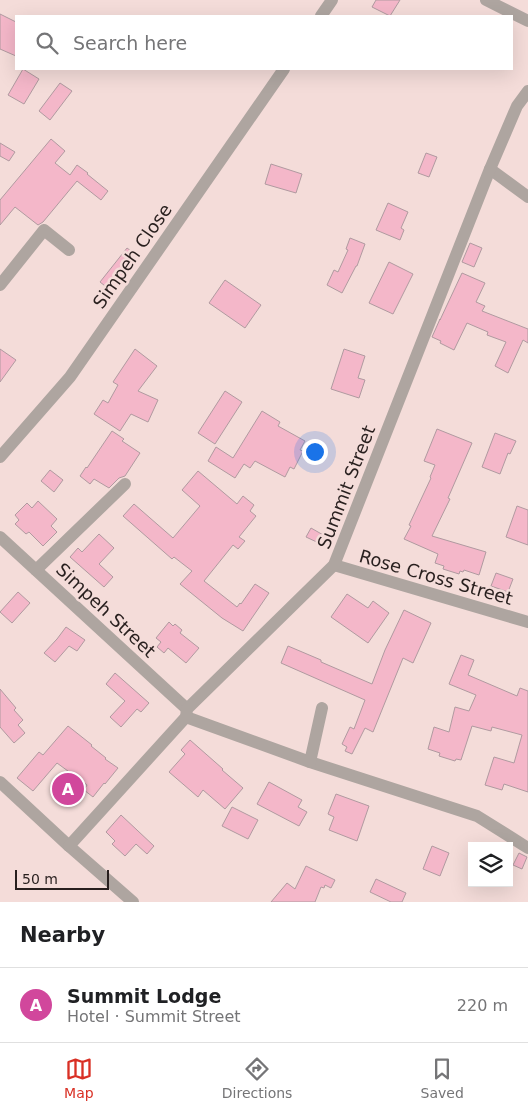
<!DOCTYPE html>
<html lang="en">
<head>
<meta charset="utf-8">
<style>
  body { margin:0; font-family:"DejaVu Sans",sans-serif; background:#f6f6f6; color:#202124 }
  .controls { position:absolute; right:15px; bottom:15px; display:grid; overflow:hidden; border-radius:0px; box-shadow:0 5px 20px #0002 }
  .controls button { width:45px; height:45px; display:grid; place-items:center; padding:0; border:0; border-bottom:1px solid #e0e0e0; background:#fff; color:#202124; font:25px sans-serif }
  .scale { position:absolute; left:15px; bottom:12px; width:94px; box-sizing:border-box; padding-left:5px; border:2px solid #281f1e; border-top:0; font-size:14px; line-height:18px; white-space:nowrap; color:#281f1e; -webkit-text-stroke:4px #f4dcd9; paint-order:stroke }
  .you { position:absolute; left:314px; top:451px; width:18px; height:18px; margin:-12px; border:4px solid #fff; border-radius:50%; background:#1a73e8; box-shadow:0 0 0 8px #1a73e833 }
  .badge { display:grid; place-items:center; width:32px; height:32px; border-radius:50%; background:#d93025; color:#fff; font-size:16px; font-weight:700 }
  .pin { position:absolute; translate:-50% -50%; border:2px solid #fff; box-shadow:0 1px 5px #0006 }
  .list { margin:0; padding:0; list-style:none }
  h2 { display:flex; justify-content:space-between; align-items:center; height:65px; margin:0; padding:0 20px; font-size:21px }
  h2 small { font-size:16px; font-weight:400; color:#757577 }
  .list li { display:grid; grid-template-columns:32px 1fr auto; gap:15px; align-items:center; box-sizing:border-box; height:75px; padding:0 20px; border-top:1px solid #e0e0e0 }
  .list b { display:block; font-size:19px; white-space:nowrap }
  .list p { margin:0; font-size:16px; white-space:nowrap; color:#757577 }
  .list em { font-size:16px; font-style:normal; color:#757577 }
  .icon { flex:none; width:28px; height:28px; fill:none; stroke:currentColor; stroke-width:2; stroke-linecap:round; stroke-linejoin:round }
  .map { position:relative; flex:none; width:528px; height:902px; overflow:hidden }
  .search { position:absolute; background:#fff; box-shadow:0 5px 20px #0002; left:15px; right:15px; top:15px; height:55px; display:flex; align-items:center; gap:12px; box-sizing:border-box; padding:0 18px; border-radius:0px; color:#757577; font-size:19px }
  .sheet { height:140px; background:#fff }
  nav { display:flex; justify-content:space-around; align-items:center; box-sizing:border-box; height:70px; border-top:1px solid #e0e0e0; background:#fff; font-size:14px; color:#757577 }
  nav a { display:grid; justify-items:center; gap:2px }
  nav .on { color:#d93025 }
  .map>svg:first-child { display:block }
</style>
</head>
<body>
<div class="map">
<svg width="528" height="902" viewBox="0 0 528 902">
  <rect width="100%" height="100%" fill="#f4dcd9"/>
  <!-- building -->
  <g fill="#f4b7c9" stroke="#b09aa0">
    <polygon points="376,0 400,0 390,16 372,7"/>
    <polygon points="0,14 16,22 16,56 0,49"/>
    <polygon points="23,69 39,79 24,104 8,95"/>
    <polygon points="60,83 72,91 50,120 39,111"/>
    <polygon points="51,139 65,151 55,163 70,175 77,165 88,173 87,174 108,191 101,200 77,181 43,222 38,225 15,207 0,225 0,200"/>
    <polygon points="0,143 15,152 9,161 0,156"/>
    <polygon points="426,153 437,157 429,177 418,173"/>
    <polygon points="271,164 302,174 296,193 265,184"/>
    <polygon points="388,203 408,212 401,228 404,230 400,240 376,230"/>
    <polygon points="350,238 365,244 357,266 356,266 342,293 327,285 334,270 338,272 348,250 346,249"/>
    <polygon points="470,243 482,248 474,267 462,262"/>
    <polygon points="127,248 138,256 122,277 119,275 109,289 100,282"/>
    <polygon points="389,262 413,274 393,314 369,303"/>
    <polygon points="462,273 485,283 476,302 485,306 482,311 528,329 528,343 523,340 508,373 495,366 506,342 487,335 488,332 467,323 454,350 440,343 441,341 432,337 440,319 440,320"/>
    <polygon points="225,280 261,305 245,328 209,303"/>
    <polygon points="0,349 16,360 0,382"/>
    <polygon points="135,349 157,366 138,391 158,400 148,422 131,414 120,431 94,414 103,400 108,403 118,385 113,382"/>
    <polygon points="344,349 365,356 358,378 365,380 359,398 331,389"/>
    <polygon points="225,391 242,402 215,444 198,433"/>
    <polygon points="262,411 280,422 278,426 305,441 300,450 303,451 294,469 290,467 285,477 255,461 250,468 244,464 235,478 208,461 216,447 233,458"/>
    <polygon points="437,429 472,443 448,498 450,499 432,536 486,552 479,575 464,570 463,572 460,571 459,574 443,569 444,566 435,563 438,554 404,539 411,526 409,525 431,478 430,477 435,465 424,461"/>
    <polygon points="112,431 124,439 122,441 140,453 125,476 119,478 109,488 94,479 90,484 80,476 86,467 87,468"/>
    <polygon points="495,433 516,441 510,454 508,453 500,474 482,467"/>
    <polygon points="50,470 63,480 54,492 41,481"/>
    <polygon points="198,471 237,504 243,496 254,505 250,511 256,516 239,537 245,541 238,549 233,545 204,581 237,607 240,603 241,604 255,584 269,593 243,631 222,618 180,584 192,571 174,557 172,559 123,516 134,504 173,538 200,506 182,490"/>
    <polygon points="38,501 57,519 51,526 57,532 43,546 29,532 26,534 15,524 19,520 15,515 27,503 32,508"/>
    <polygon points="517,506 528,510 528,545 506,537"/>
    <polygon points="311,528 325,536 321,544 306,537"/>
    <polygon points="99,534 114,548 99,564 113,577 104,587 70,557 78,548 82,552"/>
    <polygon points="496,573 513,579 508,592 491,586"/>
    <polygon points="18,592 30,603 12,623 0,612"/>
    <polygon points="347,594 368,608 373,601 389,613 368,643 331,617"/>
    <polygon points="404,610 431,623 413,663 403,658 373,732 365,728 352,754 345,751 347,747 342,744 350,727 354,729 365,700 281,663 288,646 321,660 321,662 372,684 385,650"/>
    <polygon points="169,622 173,626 175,624 182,630 180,633 199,648 186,663 168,648 164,653 157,647 161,642 156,638"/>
    <polygon points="66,627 85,640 77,651 69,646 55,662 44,653 57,639"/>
    <polygon points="461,655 474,660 468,675 517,696 520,688 528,691 528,792 504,784 502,790 485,785 494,757 514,763 522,735 492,727 491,731 472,726 461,760 456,759 455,761 439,756 440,753 428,749 434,727 449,732 455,707 469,711 476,695 449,684"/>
    <polygon points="115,673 149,703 141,712 137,709 121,727 110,717 125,701 106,684"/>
    <polygon points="0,689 16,708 14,710 23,720 18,725 25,733 14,743 0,727"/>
    <polygon points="68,726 92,745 91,746 106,758 105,759 118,768 105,784 104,783 93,797 84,790 87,785 57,763 33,791 17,778 39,752 43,755"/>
    <polygon points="190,740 223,769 222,770 243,788 225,809 203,790 198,797 169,772 185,754 181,750"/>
    <polygon points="269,782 302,800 298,807 307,812 299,826 257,804"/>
    <polygon points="336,794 369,806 357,841 329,830 334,817 328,814"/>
    <polygon points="232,807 258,820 248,839 222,826"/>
    <polygon points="121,815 154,846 147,854 136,844 125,856 112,844 115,841 106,832"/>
    <polygon points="432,846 449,853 440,876 423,869"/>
    <polygon points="519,853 527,857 522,869 513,865"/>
    <polygon points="306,866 335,880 331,888 325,885 324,888 321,887 315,902 271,902 287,883 295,889"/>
    <polygon points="376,879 406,893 402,902 391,902 370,892"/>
  </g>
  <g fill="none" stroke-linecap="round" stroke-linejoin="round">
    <!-- minor -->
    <g stroke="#aea5a0" stroke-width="12">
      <polyline points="486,0 528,21"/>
      <polyline points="321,16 332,0"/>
      <polyline points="490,169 528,197"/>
      <polyline points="0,285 44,230 69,250"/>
      <polyline points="0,457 70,377 284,69"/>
      <polyline points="0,537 187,709"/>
      <polyline points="334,565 528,622"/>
      <polyline points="36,570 125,484"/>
      <polyline points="186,717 310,762 477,816 528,848"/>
      <polyline points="310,762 322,708"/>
      <polyline points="0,782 69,846 133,902"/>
      <polyline points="69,846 186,717 187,709 334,565 490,169 517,106 528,91"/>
    </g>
  </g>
  <g text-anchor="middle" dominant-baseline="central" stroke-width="5" stroke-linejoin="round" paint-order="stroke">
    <!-- street labels -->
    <g font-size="18" fill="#281f1e" stroke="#f4dcd9">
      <text transform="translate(132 256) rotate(-55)">Simpeh Close</text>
      <text transform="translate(346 487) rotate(-69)">Summit Street</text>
      <text transform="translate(436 577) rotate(16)">Rose Cross Street</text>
      <text transform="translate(106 610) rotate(43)">Simpeh Street</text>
    </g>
  </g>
</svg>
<div class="controls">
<button><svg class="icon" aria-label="layers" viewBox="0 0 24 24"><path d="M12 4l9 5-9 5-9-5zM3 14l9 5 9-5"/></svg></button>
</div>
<div class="scale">50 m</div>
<div class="you"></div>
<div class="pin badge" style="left:68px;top:789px;background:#d1479c">A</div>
<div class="search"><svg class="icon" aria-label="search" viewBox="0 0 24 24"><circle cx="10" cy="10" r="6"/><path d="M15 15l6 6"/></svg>Search here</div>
</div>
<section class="sheet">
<h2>Nearby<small></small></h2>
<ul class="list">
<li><span class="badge" style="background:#d1479c">A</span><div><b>Summit Lodge</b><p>Hotel · Summit Street</p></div><em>220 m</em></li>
</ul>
</section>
<nav>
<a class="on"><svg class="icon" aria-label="map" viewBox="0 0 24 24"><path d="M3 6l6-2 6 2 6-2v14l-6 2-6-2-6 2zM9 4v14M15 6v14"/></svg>Map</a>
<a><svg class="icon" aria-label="directions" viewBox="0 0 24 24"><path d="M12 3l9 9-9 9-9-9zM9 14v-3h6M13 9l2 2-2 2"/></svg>Directions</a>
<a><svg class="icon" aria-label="saved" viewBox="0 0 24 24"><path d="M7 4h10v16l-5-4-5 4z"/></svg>Saved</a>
</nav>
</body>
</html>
